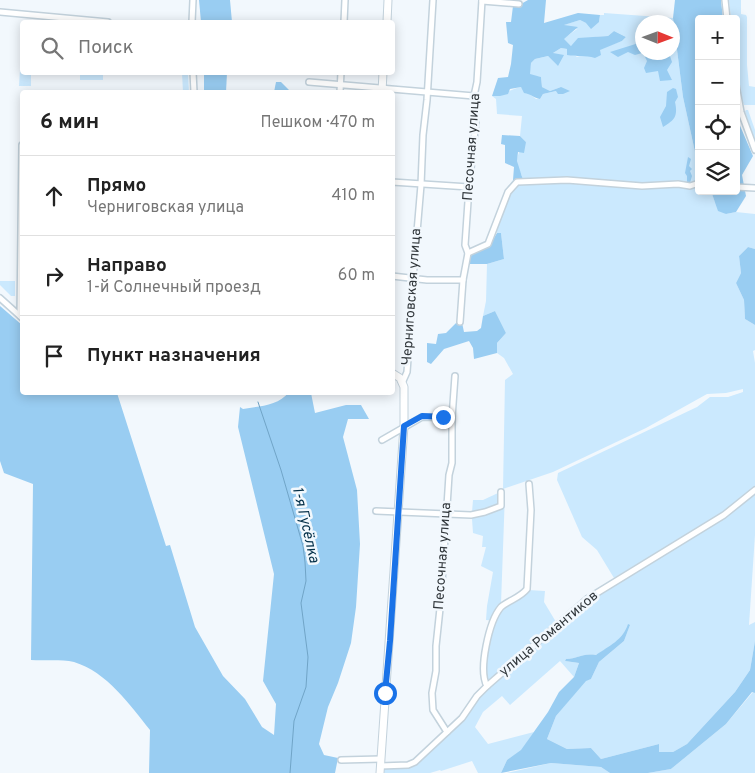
<!DOCTYPE html>
<html lang="ru">
<head>
<meta charset="utf-8">
<style>
  body { margin:0; font-family:Overpass,sans-serif; background:#f6f6f6; color:#222 }
  .controls { position:absolute; right:15px; top:15px; display:grid; overflow:hidden; border-radius:5px; box-shadow:0 2px 12px #0003 }
  .controls button { width:45px; height:45px; display:grid; place-items:center; padding:0; border:0; border-bottom:1px solid #e0e0e0; background:#fff; color:#222; font:25px sans-serif }
  .compass { position:absolute; left:635px; top:15px; width:45px; height:45px; border-radius:50%; background:#fff; box-shadow:0 2px 12px #0003; rotate:91deg }
  .stop { position:absolute; width:15px; height:15px; margin:-11px; border:4px solid #1a73e8; border-radius:50%; background:#fff }
  .stop.end { background:#1a73e8; border-color:#fff; box-shadow:0 1px 5px #0008 }
  .list { margin:0; padding:0; list-style:none }
  h2 { display:flex; justify-content:space-between; align-items:center; height:65px; margin:0; padding:0 20px; font-size:21px }
  h2 small { font-size:16px; font-weight:400; color:#767676 }
  .list li { display:grid; grid-template-columns:32px 1fr auto; gap:15px; align-items:center; box-sizing:border-box; height:80px; padding:0 20px; border-top:1px solid #e0e0e0 }
  .list b { display:block; font-size:19px; white-space:nowrap }
  .list p { margin:0; font-size:16px; white-space:nowrap; color:#767676 }
  .list em { font-size:16px; font-style:normal; color:#767676 }
  .icon { flex:none; width:28px; height:28px; fill:none; stroke:currentColor; stroke-width:2; stroke-linecap:round; stroke-linejoin:round }
  .map { position:relative; flex:none; width:755px; height:773px; overflow:hidden }
  .search { position:absolute; background:#fff; box-shadow:0 2px 12px #0003; left:20px; top:20px; width:375px; height:55px; display:flex; align-items:center; gap:12px; box-sizing:border-box; padding:0 18px; border-radius:5px; color:#767676; font-size:19px }
  .panel { position:absolute; background:#fff; box-shadow:0 2px 12px #0003; left:20px; top:90px; width:375px; height:305px; border-radius:5px }
  .map>svg:first-child { display:block }
</style>
</head>
<body>
<div class="map">
<svg width="755" height="773" viewBox="0 0 755 773">
  <rect width="100%" height="100%" fill="#f2f8fd"/>
  <!-- green -->
  <g fill="#cbe9fe" fill-rule="evenodd">
    <polygon points="729,0 741,0 741,14 746,15 747,17 747,65 749,86 755,87 755,105 744,105 742,100 736,55 736,19 731,19"/>
    <path d="M604,13l69,5 10,79 16,73v21h12l4,11 11,12 10,-2 19,2v35l-7,-2 -9,9 2,17 -5,10 8,17 1,19 10,6v25l-2,1 2,12v123l-33,27 -108,65 -17,-28 -15,-13 -25,-57 1,-7 139,-66 13,-10h18l15,-5v-3l-17,4 -19,1 -61,34 -93,44 -50,17 2,-109 8,-6 -9,-16 -7,-5v-10l9,-10 -11,-22 -12,5 3,-15 1,-37 17,-5 -3,-26h-4l-4,-5 13,-39 7,-9 3,1 6,-5c-8,-15 -6,-21 4,-34l-6,-6 2,-20 -25,-2 -1,-15 -4,-3c11,0 18,-7 29,-9l15,12h4l3,-5 13,-3 5,-4 -11,4 -8,-4 -1,-10 -12,-2 2,-12 4,-4 13,-3 10,10 -5,-13 8,-5 6,1 10,8 45,-16 4,-4 -12,-6 -6,5 -13,1 -24,9 -8,-7 14,-10 -14,-4 17,-5 6,3 13,-1 1,-7h4zM642,22h30v30h-30z"/>
    <polygon points="20,69 22,69 22,72 31,73 31,86 19,86"/>
    <polygon points="95,73 103,73 103,80 80,80 80,74 95,74"/>
    <polygon points="182,73 188,73 189,92 183,92"/>
    <polygon points="746,110 748,110 755,130 755,142 745,111"/>
    <polygon points="0,281 15,281 15,296 11,296 0,285"/>
    <path d="M498,493h7l-4,111 27,-14 17,1 -1,11 12,20 -67,58 -3,-2c-3,-19 4,-39 9,-57l-9,-1 1,-14 6,-34 -12,-6 5,-19h-4l1,-11 -10,-3 -1,-14 -4,-3v-2l4,-2 1,-12h10z"/>
    <path d="M755,494v41l-6,90 6,-3v19l-5,29 -15,22 -48,52 -14,8h-14v-8l-58,15 -10,-11 -24,1 -20,-10 9,-23 30,-36 5,-1 8,-17 25,-21 6,-16 -14,18 -20,12c-14,-2 -18,4 -30,4l-1,2 14,2 -5,14 -14,-16 -50,44 -8,-9 -19,16 -8,15 13,17 46,-12 -13,19 -14,9 -6,13h-23l-6,-12 -31,10 -1,-1 -10,3h-49l1,-3 2,-2 23,-1 56,-48 16,-24 108,-94 138,-84z"/>
    <polygon points="753,692 755,693 755,773 648,773 671,769 726,724"/>
    <polygon points="551,763 601,767 610,773 507,773"/>
  </g>
  <!-- forest -->
  <g fill="#99cdf2">
    <polygon points="199,0 230,0 232,22 201,22"/>
    <path d="M528,0h18l-2,23 34,-10 22,2 -1,7 -8,7 -5,-6 -6,-3 -16,5 14,2 -14,12 7,7 7,-8 30,-2 6,-5 12,6 -4,4 -22,9 1,5 -6,3c-10,-3 -18,-1 -28,-3v-6l-6,-1 -8,5 11,2 -6,11 -10,-10 -13,3 -4,4 -1,11 11,3 1,10 8,4 11,-4 9,4 -7,3h-5l-2,-3 -13,3 -3,5c-6,-1 -9,-5 -16,-6l-3,-6 -11,2 -2,5 -8,2h-8l6,-18 10,-1 3,-13 2,-19 -5,-2 -2,-21h5l2,-16 8,-2z"/>
    <polygon points="675,0 721,0 723,19 699,19 699,170 683,97 673,18"/>
    <polygon points="642,42 642,53 635,55 628,52 618,57 610,52"/>
    <polygon points="652,52 669,53 672,62 667,70 672,80 660,81 658,71 646,73 644,68 647,61 645,57"/>
    <polygon points="204,73 227,73 226,92 204,92"/>
    <polygon points="276,82 281,82 291,92 274,92"/>
    <path d="M673,88l3,1 2,8 -3,5c3,14 0,18 -12,25l-3,-10 6,-11 1,-14z"/>
    <polygon points="736,111 738,121 753,156 742,175 746,196 736,212 726,214 718,211 711,191 736,191"/>
    <polygon points="502,135 520,136 526,142 524,153 518,152 517,161 523,180 516,181 513,180 514,167 505,163 505,145 501,144"/>
    <polygon points="688,157 691,159 689,166 692,169 690,171 692,176 690,183 687,182 687,176 685,173"/>
    <polygon points="497,233 501,233 504,259 487,264 468,264 470,256 489,246"/>
    <polygon points="748,247 755,249 755,325 745,319 744,300 736,283 741,273 739,256"/>
    <path d="M0,306l22,19v67l95,1 49,153 4,-1 25,82 28,49 22,23 17,28 12,8 2,-31 -13,-23 11,-107 -36,-147 2,-20 3,2c17,-3 35,-3 46,-17l22,1 4,20 31,-8h15l8,14h-21l-5,18 14,53 3,54 -4,63 -5,36 -13,40 -10,24 -9,37 5,11 14,3 -3,15h-186l1,-43c-20,-25 -43,-58 -76,-68 -13,-3 -30,-1 -43,-2l2,-176 -29,-11 -4,-12z"/>
    <polygon points="495,311 506,333 497,343 497,353 474,359 473,348 469,341 444,349 431,364 427,362 427,343 436,344 438,334 446,333 461,318 464,332 477,331 481,328 483,316"/>
    <path d="M628,624l2,1 -6,16 -25,21 -8,17 -5,2 -30,35 -9,23 20,10 24,-1 10,11 58,-15v8h14l14,-8 48,-52 15,-22 5,-29v52l-3,-1 -26,32 -55,45 -23,4h-38l-9,-6 -50,-4 -50,10 6,-13 14,-10 27,-38 11,-20 15,-15 5,-14 -14,-2 1,-2c12,0 15,-6 30,-4 13,-9 27,-15 32,-31z"/>
  </g>
  <g fill="none" stroke-linecap="round" stroke-linejoin="round">
    <!-- stream -->
    <polyline stroke="#70a4c7" stroke-width="1" points="258,402 281,470 303,546 305,562 306,581 301,603 308,657 306,687 294,721 290,773"/>
    <!-- street casing -->
    <g stroke="#c3d2dc" stroke-width="8">
      <g id="street">
        <polyline points="725,0 727,19"/>
        <polyline points="482,1 519,4"/>
        <polyline points="0,12 108,22"/>
        <polyline points="192,22 193,0"/>
        <polyline points="344,22 345,0"/>
        <polyline points="193,72 194,92"/>
        <polyline points="309,82 474,96"/>
        <polyline points="736,85 741,112 755,150"/>
        <polyline points="340,92 341,72"/>
        <polyline points="22,145 20,316 22,318"/>
        <polyline points="392,182 469,187"/>
        <polyline points="736,187 755,188"/>
        <polyline points="468,253 488,244 508,192 517,182 567,180 642,186 678,184 690,186 699,183"/>
        <polyline points="392,276 427,280 463,280"/>
        <polyline points="0,298 20,316"/>
        <polyline points="460,322 463,280 468,253 465,245 469,187 476,121 474,96 477,82 482,0"/>
        <polyline points="403,381 407,372 409,345 413,279 421,185 423,135 427,100 433,0"/>
        <polyline points="382,440 422,417 452,418"/>
        <polyline points="376,511 471,515 485,512 501,506 501,492"/>
        <path d="M487,686c-9,-16 2,-65 14,-79 8,-7 19,-9 26,-18l4,-79 -2,-26"/>
        <polyline points="447,732 433,710 432,693 436,671 436,646 441,599 449,475 452,463 452,418 455,376"/>
        <polyline points="341,760 381,759"/>
        <polyline points="380,766 408,765 415,762 462,718 477,696 487,686 587,599 724,515 755,490"/>
      </g>
    </g>
    <!-- secondary casing -->
    <g stroke="#c3d2dc" stroke-width="9">
      <g id="secondary">
        <polyline points="387,22 388,0"/>
        <polyline points="382,92 383,72"/>
        <polyline points="380,773 404,426 404,387 400,378 392,373"/>
      </g>
    </g>
    <!-- street -->
    <use href="#street" stroke="#fff" stroke-width="5"/>
    <!-- secondary -->
    <use href="#secondary" stroke="#fff" stroke-width="7"/>
  </g>
  <g fill="none" stroke-linecap="round" stroke-linejoin="round">
    <!-- route -->
    <polyline stroke="#1a73e8" stroke-width="6" points="385,693 390,641 404,426 422,416 443,417"/>
  </g>
  <g text-anchor="middle" dominant-baseline="central" stroke-width="5" stroke-linejoin="round" paint-order="stroke">
    <!-- street labels -->
    <g font-size="14" fill="#31373b" stroke="#f2f8fd">
      <text transform="translate(472 147) rotate(-86)">Песочная улица</text>
      <text transform="translate(412 297) rotate(-86)">Черниговская улица</text>
      <text transform="translate(443 556) rotate(-86)">Песочная улица</text>
      <text transform="translate(549 634) rotate(-40)">улица Романтиков</text>
    </g>
    <!-- water labels -->
    <g font-size="15" font-style="italic" fill="#032f48" stroke="#f2f8fd">
      <text transform="translate(305 525) rotate(77)">1-я Гусёлка</text>
    </g>
  </g>
</svg>
<div class="controls">
<button>+</button>
<button>−</button>
<button><svg class="icon" aria-label="locate" viewBox="0 0 24 24"><circle cx="12" cy="12" r="6"/><path d="M12 2v4M12 18v4M2 12h4M18 12h4"/></svg></button>
<button><svg class="icon" aria-label="layers" viewBox="0 0 24 24"><path d="M12 4l9 5-9 5-9-5zM3 14l9 5 9-5"/></svg></button>
</div>
<svg class="compass" viewBox="-18 -18 36 36"><path d="M0-13l5 13h-10z" fill="#e53935"/><path d="M0 13l5-13h-10z" fill="#767676"/></svg>
<div class="stop" style="left:385px;top:693px"></div>
<div class="stop end" style="left:443px;top:417px"></div>
<div class="search"><svg class="icon" aria-label="search" viewBox="0 0 24 24"><circle cx="10" cy="10" r="6"/><path d="M15 15l6 6"/></svg>Поиск</div>
<section class="panel">
<h2>6 мин<small>Пешком · 470 m</small></h2>
<ul class="list">
<li><svg class="icon" aria-label="ahead" viewBox="0 0 24 24"><path d="M12 20V5M6 11l6-6 6 6"/></svg><div><b>Прямо</b><p>Черниговская улица</p></div><em>410 m</em></li>
<li><svg class="icon" aria-label="right" viewBox="0 0 24 24"><path d="M7 20v-9h11M14 6l5 5-5 5"/></svg><div><b>Направо</b><p>1-й Солнечный проезд</p></div><em>60 m</em></li>
<li><svg class="icon" aria-label="arrive" viewBox="0 0 24 24"><path d="M6 21V4h12l-3 4 3 4H6"/></svg><div><b>Пункт назначения</b></div></li>
</ul>
</section>
</div>
</body>
</html>
